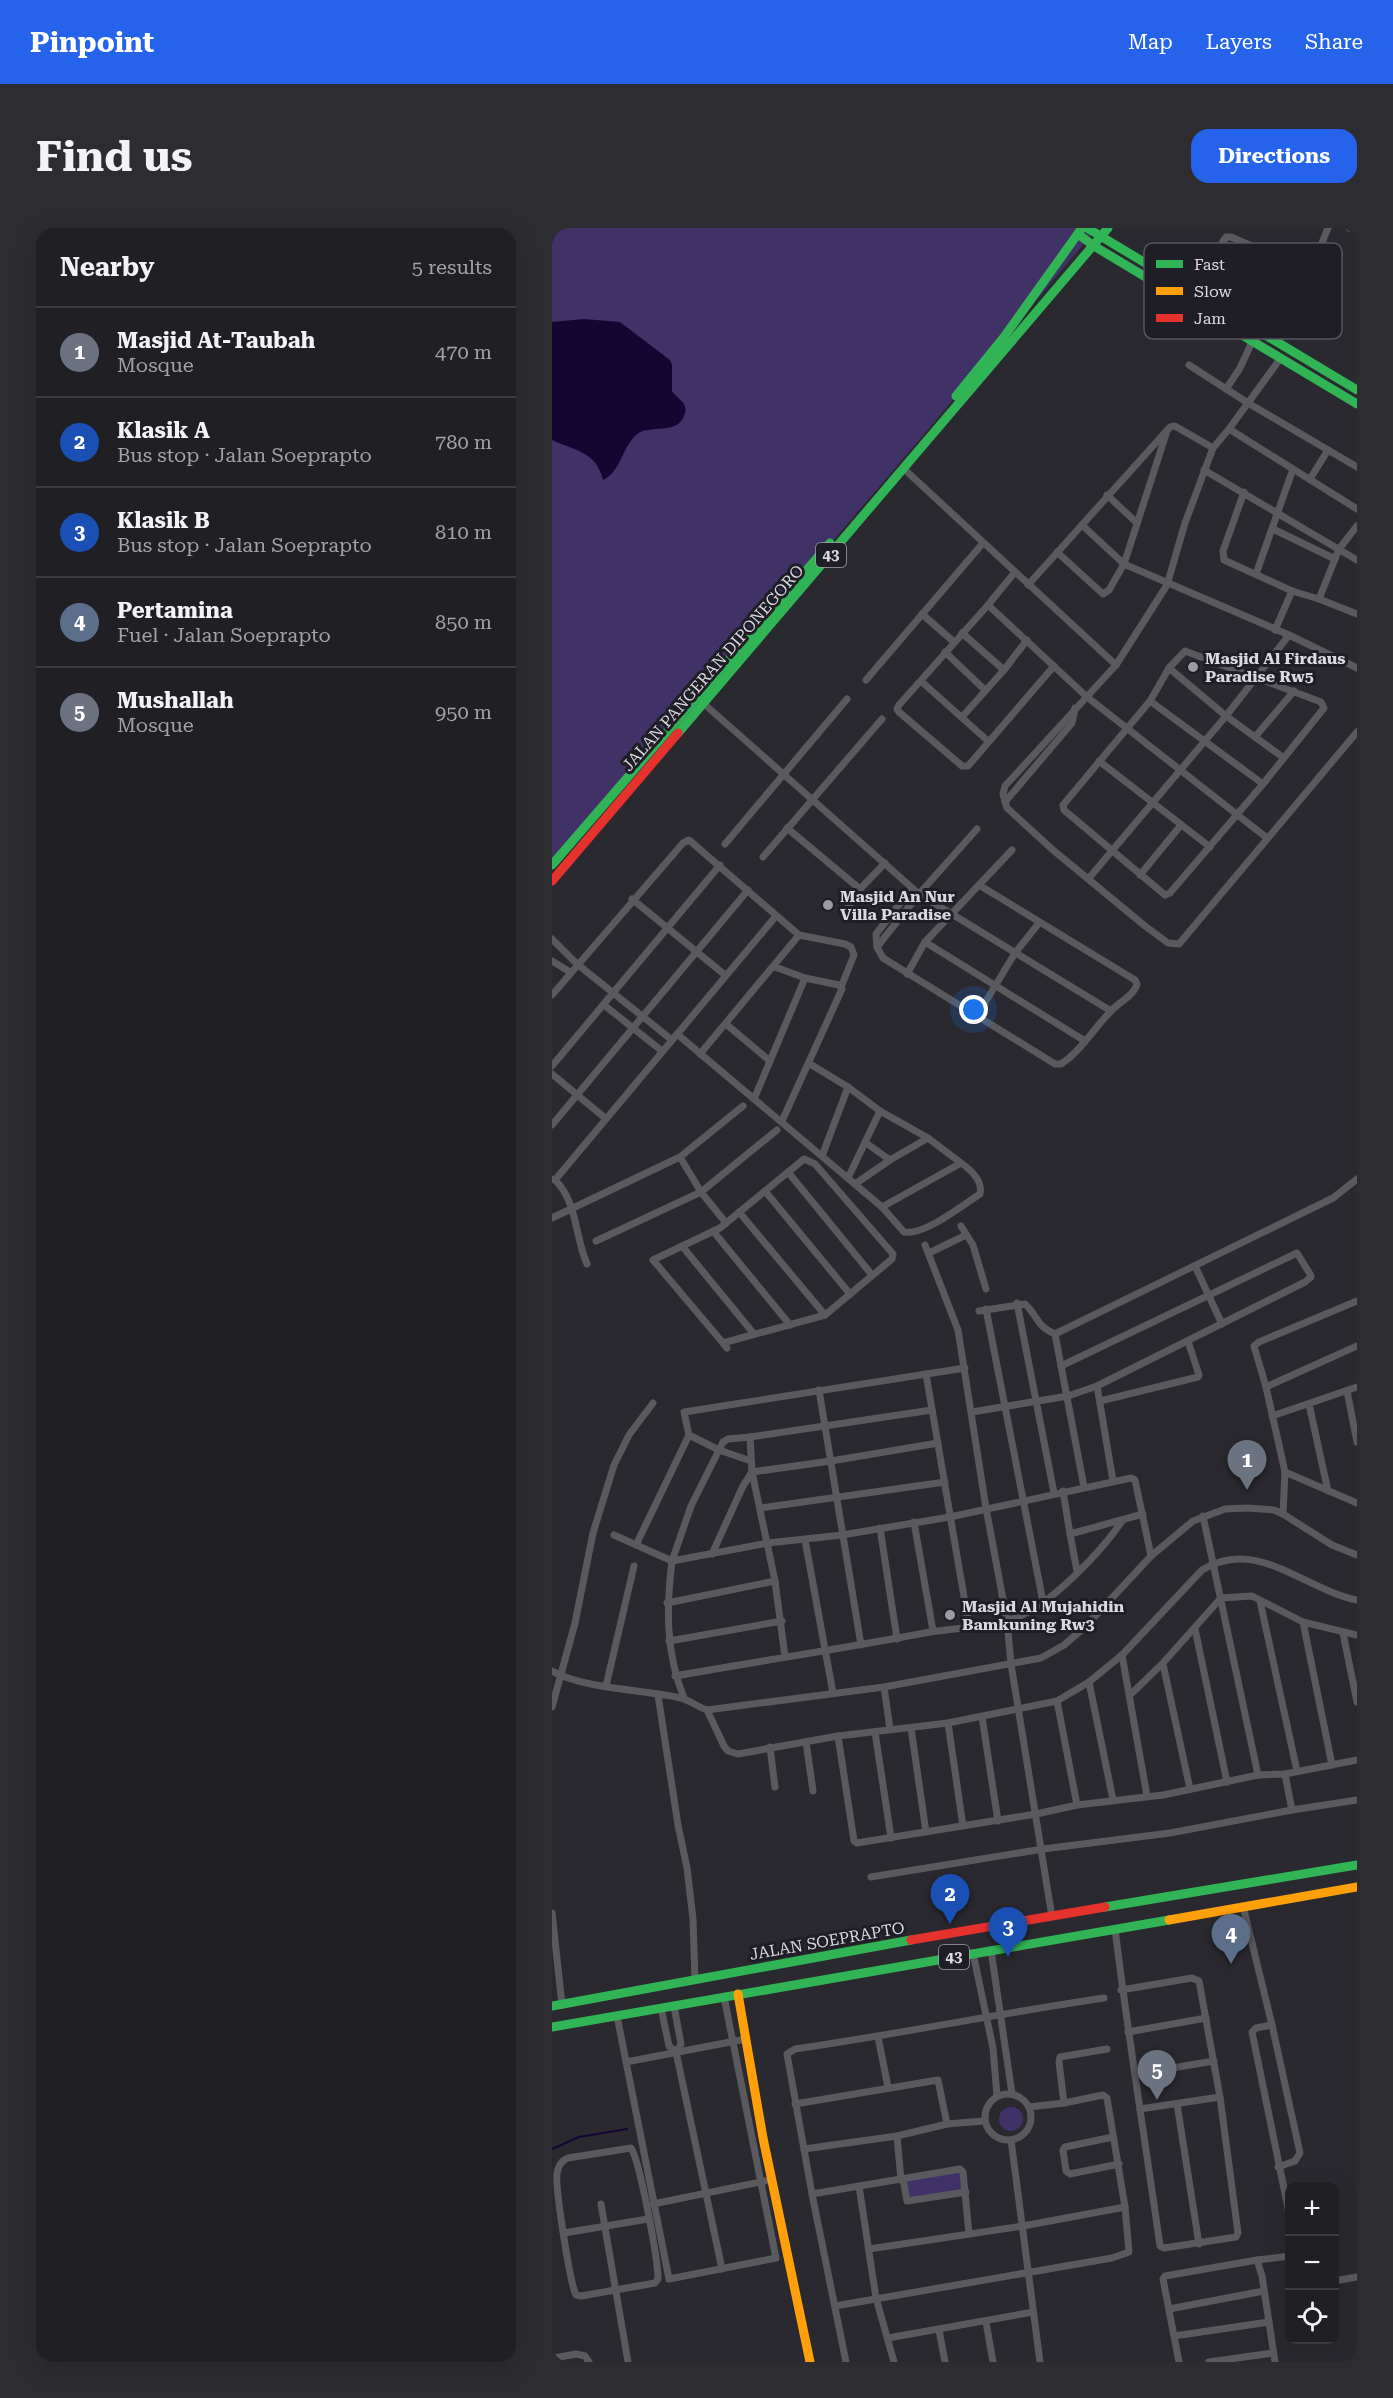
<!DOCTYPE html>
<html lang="en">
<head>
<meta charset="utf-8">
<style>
  body { margin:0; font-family:"Roboto Serif",serif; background:#2d2c30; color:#f1f3f6 }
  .controls { position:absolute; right:18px; bottom:18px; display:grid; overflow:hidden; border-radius:12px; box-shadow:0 6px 24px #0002 }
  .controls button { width:54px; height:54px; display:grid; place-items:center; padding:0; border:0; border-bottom:2px solid #3d3d41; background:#201f23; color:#f1f3f6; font:30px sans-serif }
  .you { position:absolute; left:422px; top:782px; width:21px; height:21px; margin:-15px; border:4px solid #fff; border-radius:50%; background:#1a73e8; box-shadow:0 0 0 9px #1a73e833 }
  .badge { display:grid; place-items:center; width:39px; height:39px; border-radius:50%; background:#2563eb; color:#fff; font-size:20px; font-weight:700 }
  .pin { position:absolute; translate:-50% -50px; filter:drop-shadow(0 2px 3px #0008) }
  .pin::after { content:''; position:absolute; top:32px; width:21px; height:18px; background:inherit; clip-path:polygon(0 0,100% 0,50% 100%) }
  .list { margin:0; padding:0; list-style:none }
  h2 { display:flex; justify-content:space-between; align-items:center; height:78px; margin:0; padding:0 24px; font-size:26px }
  h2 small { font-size:20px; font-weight:400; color:#a2a2a6 }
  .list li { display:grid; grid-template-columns:39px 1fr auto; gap:18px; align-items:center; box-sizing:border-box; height:90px; padding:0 24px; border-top:2px solid #3d3d41 }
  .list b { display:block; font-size:22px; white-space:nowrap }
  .list p { margin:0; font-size:20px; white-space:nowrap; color:#a2a2a6 }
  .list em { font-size:20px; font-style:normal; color:#a2a2a6 }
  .icon { flex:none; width:33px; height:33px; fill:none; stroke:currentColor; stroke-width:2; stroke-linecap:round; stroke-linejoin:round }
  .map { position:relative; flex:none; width:805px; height:2134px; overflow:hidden; border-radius:18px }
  header { display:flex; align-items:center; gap:36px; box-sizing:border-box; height:84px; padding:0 30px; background:#2563eb; color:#fff }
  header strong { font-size:28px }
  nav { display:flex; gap:33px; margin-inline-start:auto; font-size:21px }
  .intro { display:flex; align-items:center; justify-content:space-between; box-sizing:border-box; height:144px; padding:0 36px }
  h1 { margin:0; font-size:42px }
  .button { padding:15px 27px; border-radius:18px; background:#2563eb; color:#fff; font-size:21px; font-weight:700 }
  main { display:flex; gap:36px; padding:0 36px }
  aside { flex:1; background:#201f23; border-radius:18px; box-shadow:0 6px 24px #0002 }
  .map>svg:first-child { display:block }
</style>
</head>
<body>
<header>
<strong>Pinpoint</strong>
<nav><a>Map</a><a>Layers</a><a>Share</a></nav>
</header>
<div class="intro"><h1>Find us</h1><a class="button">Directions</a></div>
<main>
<aside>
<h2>Nearby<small>5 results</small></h2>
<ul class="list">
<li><span class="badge" style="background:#6b7280">1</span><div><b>Masjid At-Taubah</b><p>Mosque</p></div><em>470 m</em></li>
<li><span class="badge" style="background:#1a4fb4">2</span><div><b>Klasik A</b><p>Bus stop · Jalan Soeprapto</p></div><em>780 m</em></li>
<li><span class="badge" style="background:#1a4fb4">3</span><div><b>Klasik B</b><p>Bus stop · Jalan Soeprapto</p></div><em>810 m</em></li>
<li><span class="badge" style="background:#5c6f8a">4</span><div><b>Pertamina</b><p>Fuel · Jalan Soeprapto</p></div><em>850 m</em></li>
<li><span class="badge" style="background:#6b7280">5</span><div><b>Mushallah</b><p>Mosque</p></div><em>950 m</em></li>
</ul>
</aside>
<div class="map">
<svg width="805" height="2134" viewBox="0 0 805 2134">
  <rect width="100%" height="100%" fill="#2a292f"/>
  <!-- green -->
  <g fill="#403267">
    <polygon points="0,0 545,0 379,198 0,642"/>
    <circle cx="459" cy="1891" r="12"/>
    <polygon points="409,1941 414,1964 355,1973 352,1952"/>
  </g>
  <!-- water -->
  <path fill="#150631" d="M32,91l36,3 50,38 2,5v26c5,8 16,11 13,22 -6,24 -36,10 -49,22 -14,13 -16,38 -33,45 -7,-29 -28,-29 -51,-40v-118z"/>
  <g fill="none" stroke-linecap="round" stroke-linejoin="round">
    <!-- stream -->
    <polyline stroke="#150631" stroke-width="2" points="0,1921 27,1909 75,1901"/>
    <!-- street -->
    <g stroke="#5a5a5e" stroke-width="7">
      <polyline points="797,0 805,2"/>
      <polyline points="639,64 674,9 679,9 723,28 735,38 765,27 776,0"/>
      <polyline points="728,131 677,201 661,220 633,295 615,357 564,437 453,558 451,566 455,580 501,622 593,698 616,715 627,716 805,504"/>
      <polyline points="637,137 696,175 805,239"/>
      <polyline points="674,161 688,140 700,114"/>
      <polyline points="677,201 805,281"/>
      <polyline points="352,241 564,437"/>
      <polyline points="652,242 805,332"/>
      <polyline points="758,251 776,222"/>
      <polyline points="692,264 671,323 672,332 740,363 767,371 805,386"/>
      <polyline points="555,267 585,295"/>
      <polyline points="530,297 572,336 615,203"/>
      <polyline points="721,301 783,331"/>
      <polyline points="505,324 551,366 557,362 572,336 737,407 805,440"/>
      <polyline points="463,344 436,377 535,469 715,610"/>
      <polyline points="704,346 741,241"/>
      <polyline points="476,357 618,199 623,198 661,220"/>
      <polyline points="767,371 787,321 805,298"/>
      <polyline points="436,377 347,477 345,481 347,484 410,538 416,538 502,438"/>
      <polyline points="370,386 402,414"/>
      <polyline points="723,402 740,363"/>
      <polyline points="410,405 452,442"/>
      <polygon points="633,423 769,474 772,480 711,556 618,665 613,667 512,582 511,577 598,473 617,440"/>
      <polyline points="393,424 433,462"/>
      <polyline points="617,440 674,488 732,530"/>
      <polyline points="314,452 431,315"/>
      <polyline points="370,454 436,513"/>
      <polyline points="598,473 711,556"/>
      <polyline points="151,475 367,666 559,783"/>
      <polyline points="410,489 452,442 475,412"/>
      <polyline points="703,509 742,463"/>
      <polyline points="547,533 658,619"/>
      <polyline points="453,574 520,495 523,480"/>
      <polyline points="235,600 308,661"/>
      <polyline points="173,616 295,471"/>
      <polyline points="211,629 330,491"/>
      <polyline points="588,647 629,597"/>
      <polyline points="537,650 674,488 737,407"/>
      <path d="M360,660l-36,46 1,13 6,11 172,106h6c20,-13 33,-36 50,-53 8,-9 23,-15 26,-27l-2,-4 -156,-95"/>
      <polyline points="80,671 173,747"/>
      <polyline points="293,684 308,661 333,635"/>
      <polyline points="0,711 25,736 120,812"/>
      <polyline points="373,714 533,813"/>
      <polyline points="325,719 367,666 425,601"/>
      <polyline points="0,733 18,744"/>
      <polyline points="223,739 253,750 287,757 290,761 230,893"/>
      <polyline points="355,746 373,714 460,622"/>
      <polyline points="0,767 131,615 137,612 247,707 293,716 299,719 302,727 289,759"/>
      <polyline points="52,777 110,823"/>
      <polyline points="425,788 463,725 487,695"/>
      <polyline points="174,796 218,833"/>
      <path d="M125,806l205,173 22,25c20,4 59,-27 76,-38 3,-13 -9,-24 -19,-31"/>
      <polyline points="148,826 247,707"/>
      <polyline points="258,836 296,859 328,883 376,910"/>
      <polyline points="0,838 168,637"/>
      <polyline points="0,846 53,890"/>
      <polyline points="202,871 253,750"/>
      <polyline points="0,897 196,662"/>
      <polyline points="314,915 338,932 376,910 409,935 330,979"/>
      <polyline points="270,928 296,859"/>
      <polyline points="236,944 320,1047"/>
      <polyline points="296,950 328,883"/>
      <polyline points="0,951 3,952 224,688"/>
      <path d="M3,952c22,21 20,57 32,84"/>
      <polyline points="303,956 338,932"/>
      <polyline points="213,963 298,1066"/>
      <polyline points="187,984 273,1087"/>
      <polyline points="0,990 128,929"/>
      <polyline points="174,995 149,964 225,902"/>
      <polyline points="409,998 421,1017 434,1061"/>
      <polyline points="161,1003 238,1097"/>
      <polyline points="44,1013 149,964 128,929 191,878"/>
      <polyline points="373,1017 406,1102 434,1280 455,1393 459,1436 500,1689"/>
      <polyline points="130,1018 202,1106"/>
      <polyline points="377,1025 414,1007"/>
      <polyline points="643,1038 670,1096"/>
      <polyline points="465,1075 502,1265"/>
      <polyline points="434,1081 491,1374"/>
      <path d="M427,1083l46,-7c13,12 11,22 30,30l278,-136 24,-19"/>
      <polyline points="503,1106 532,1259"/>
      <polyline points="171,1115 273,1087 340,1031 341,1026 263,936 252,931 168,1000 101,1032 171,1115 175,1120"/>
      <polyline points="374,1146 417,1398"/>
      <polyline points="545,1158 561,1253"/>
      <polyline points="714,1159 805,1118"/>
      <polyline points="267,1162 309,1417"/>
      <polyline points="795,1163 805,1214"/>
      <polyline points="548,1173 646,1149 647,1147 636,1113"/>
      <polyline points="757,1176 776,1263"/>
      <polyline points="420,1184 516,1168 545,1158 753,1054 759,1049 758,1046 745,1025 509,1138"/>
      <polyline points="720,1188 805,1159"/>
      <polyline points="199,1233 167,1222 137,1207 132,1184 413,1140"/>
      <polyline points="200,1244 279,1233 386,1215"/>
      <polyline points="733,1244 805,1275"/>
      <polyline points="511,1263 518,1306 591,1286"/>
      <polyline points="208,1280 393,1254"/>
      <polyline points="731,1286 733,1244 714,1159 702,1118 707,1114 805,1073"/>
      <polyline points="651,1288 706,1547"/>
      <polyline points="362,1294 381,1403"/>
      <polyline points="328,1300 345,1411"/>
      <polyline points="518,1306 525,1343"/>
      <polyline points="62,1307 120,1333 139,1278 171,1214 176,1211 198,1209"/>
      <polyline points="253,1312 281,1465"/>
      <polyline points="84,1317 137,1207"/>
      <polyline points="160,1326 191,1258 200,1244"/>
      <polyline points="669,1370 700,1368 751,1394 805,1407"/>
      <polyline points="708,1373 745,1543"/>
      <polyline points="115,1375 223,1353"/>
      <polyline points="751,1394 780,1537"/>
      <polyline points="643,1401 675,1554"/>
      <polyline points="791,1405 805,1474"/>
      <polyline points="117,1413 230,1393"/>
      <polyline points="570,1427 595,1568"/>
      <polyline points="233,1429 223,1353 200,1244 198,1209 380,1182"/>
      <polyline points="611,1436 638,1561"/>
      <path d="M0,1443c36,19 90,18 129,27 8,2 17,9 26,12l177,-23 157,-29 23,-13 21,-18 66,-71 42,-35 32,-12 22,-1 27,2 9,4 49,31 25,10"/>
      <path d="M123,1448c85,-15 171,-28 255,-44 29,-5 63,-4 90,-16 33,-14 82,-65 102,-95"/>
      <polyline points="537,1454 561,1572"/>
      <polyline points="54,1458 82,1338"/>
      <polyline points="332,1459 338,1501"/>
      <polyline points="106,1467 126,1597 135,1640 141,1691 143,1752"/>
      <polyline points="578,1467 610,1436 669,1370"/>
      <path d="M132,1470c-18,-44 -18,-89 -12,-137l96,-18 74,-8 108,-18 181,-39 4,2 16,76"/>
      <polyline points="505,1473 525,1577"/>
      <polyline points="0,1479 23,1395 41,1305 62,1237 77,1207 101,1175"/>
      <path d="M155,1482l17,36 4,5 10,3 100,-18 110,-13 109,-22 32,-19 33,-27 80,-85c54,-34 103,20 155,30"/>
      <polyline points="430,1489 446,1593"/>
      <polyline points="396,1495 411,1598"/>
      <polyline points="359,1500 374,1604"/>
      <polyline points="323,1504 339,1610"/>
      <polyline points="286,1508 302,1613 305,1615 484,1586 525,1577 611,1567 706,1547 733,1546 805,1532"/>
      <polyline points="254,1514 261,1563"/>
      <polyline points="218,1519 223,1559"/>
      <polyline points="733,1546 740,1582"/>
      <polyline points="319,1649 491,1621 618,1605 740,1582 805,1572"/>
      <polyline points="691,1678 720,1797 704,1800 700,1804 738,1990"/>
      <polyline points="0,1685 10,1777"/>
      <path d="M563,1701c13,106 30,211 45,317l4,2 72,-11 2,-4 -18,-136 -21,-116 -7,-3 -71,12"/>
      <polyline points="439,1722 460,1866"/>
      <polyline points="421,1725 441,1820 445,1868"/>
      <polyline points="122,1778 129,1816 124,1824"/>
      <polyline points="109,1780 117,1818 124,1824 170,2041"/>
      <polyline points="65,1788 117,2051 224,2030 172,1769"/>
      <polyline points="720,1797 748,1925 743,1933 726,1939"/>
      <polyline points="576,1804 654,1790"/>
      <polyline points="326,1809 336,1859"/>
      <polyline points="74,1834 194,1811"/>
      <polyline points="584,1846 662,1833"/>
      <circle cx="456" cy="1889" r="23"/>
      <polyline points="512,1875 507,1834 508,1829 555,1821"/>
      <polyline points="243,1876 386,1852 395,1896"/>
      <polyline points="625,1876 647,2016"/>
      <polyline points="588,1881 668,1869"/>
      <polyline points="345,1908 349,1952"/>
      <polyline points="561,1909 513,1919 511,1922 514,1943 518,1946 567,1936"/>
      <polyline points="459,1912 488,2134"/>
      <path d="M79,1920c9,13 27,112 27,131l-3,4 -74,13 -5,-1c-6,-12 -21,-107 -19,-122 2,-8 4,-12 11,-15z"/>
      <polyline points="252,1921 345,1908 395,1896 432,1893"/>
      <polyline points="351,1951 355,1973 414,1964"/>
      <polyline points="307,1958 324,2070 342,2134"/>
      <polyline points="260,1966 408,1941 411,1944 417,2006"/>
      <polyline points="49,1976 76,2134"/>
      <polyline points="101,1976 213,1953"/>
      <polyline points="12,2005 96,1991"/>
      <polyline points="317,2021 471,1998 573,1979"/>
      <polyline points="705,2032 738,2028"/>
      <polyline points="782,2053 805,2049"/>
      <polyline points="283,2078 560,2030 577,2024 573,1979 555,1870 551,1867 512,1875 477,1879"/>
      <polyline points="617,2081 712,2063"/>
      <polyline points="434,2094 441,2134"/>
      <polyline points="387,2102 393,2134"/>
      <polyline points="622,2108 717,2094"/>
      <polyline points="336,2110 481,2084"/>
      <polyline points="0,2133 2,2130 24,2126 33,2128 37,2134"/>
      <path d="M294,2134l-34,-168 -25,-140 8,-5c104,-15 206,-36 309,-51"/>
      <polyline points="627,2134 611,2051 613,2048 705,2032 710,2048 723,2134"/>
      <polyline points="657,2134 721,2125"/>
    </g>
    <!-- fast -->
    <g stroke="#30b455" stroke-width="9">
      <polyline points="535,0 805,162"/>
      <polyline points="526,6 542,18 805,176"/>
      <polyline points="404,168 452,109 530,0"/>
      <polyline points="126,505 556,0"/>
      <polyline points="0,637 278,315"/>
      <polyline points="553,1679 805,1637"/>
      <polyline points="0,1778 359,1712"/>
      <polyline points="0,1799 617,1692"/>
    </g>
    <!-- slow -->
    <g stroke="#ff9f0a" stroke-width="9">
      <polyline points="617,1692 805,1659"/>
      <polyline points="186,1766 211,1910 258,2134"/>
    </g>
    <!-- jam -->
    <g stroke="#e5322d" stroke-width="9">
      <polyline points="0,653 126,505"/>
      <polyline points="359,1712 553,1679"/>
    </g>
  </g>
  <!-- markers -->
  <g fill="#9c9ba1" stroke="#1f1e27" stroke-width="2">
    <circle cx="641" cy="439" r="6"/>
    <circle cx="276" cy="677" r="6"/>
    <circle cx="398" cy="1387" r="6"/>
  </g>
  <g text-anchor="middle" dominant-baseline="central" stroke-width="6" stroke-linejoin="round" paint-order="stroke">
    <!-- shield labels -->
    <g fill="#1f1e27" stroke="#a1a1a8" stroke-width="1.5">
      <rect x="264" y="315" width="30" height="24" rx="4.5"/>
      <rect x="387" y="1717" width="30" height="24" rx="4.5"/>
    </g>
    <g font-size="15" font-weight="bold" fill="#d9d9df">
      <text x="279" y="327">43</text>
      <text x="402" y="1729">43</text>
    </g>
    <!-- poi labels -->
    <g font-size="16" font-weight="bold" fill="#d9d9df" stroke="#1f1e27" text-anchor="start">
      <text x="653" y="430">Masjid Al Firdaus<tspan x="653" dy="18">Paradise Rw5</tspan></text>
      <text x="288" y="668">Masjid An Nur<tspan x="288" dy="18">Villa Paradise</tspan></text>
      <text x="410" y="1378">Masjid Al Mujahidin<tspan x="410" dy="18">Bamkuning Rw3</tspan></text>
    </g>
    <!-- street labels -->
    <g font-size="16" fill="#d9d9df" stroke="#1f1e27">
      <text transform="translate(161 440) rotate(-49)">JALAN PANGERAN DIPONEGORO</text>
      <text transform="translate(275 1713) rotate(-10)">JALAN SOEPRAPTO</text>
    </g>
  </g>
  <!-- legend -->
  <rect x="592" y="15" width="198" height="96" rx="9" fill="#1f1e27" stroke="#57565e" stroke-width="1.5"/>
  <rect x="604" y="32" width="27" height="8" fill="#30b455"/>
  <rect x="604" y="59" width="27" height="8" fill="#ff9f0a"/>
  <rect x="604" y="86" width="27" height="8" fill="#e5322d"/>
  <g font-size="16" fill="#d9d9df">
    <text x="642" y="42">Fast</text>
    <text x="642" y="69">Slow</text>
    <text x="642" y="96">Jam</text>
  </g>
</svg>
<div class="controls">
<button>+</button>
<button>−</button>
<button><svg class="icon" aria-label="locate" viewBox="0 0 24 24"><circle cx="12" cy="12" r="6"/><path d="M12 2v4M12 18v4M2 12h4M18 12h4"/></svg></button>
</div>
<div class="you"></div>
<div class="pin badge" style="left:695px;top:1262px;background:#6b7280">1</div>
<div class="pin badge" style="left:398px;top:1696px;background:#1a4fb4">2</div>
<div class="pin badge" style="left:456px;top:1729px;background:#1a4fb4">3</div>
<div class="pin badge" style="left:679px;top:1736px;background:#5c6f8a">4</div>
<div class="pin badge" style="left:605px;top:1872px;background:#6b7280">5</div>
</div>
</main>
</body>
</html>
